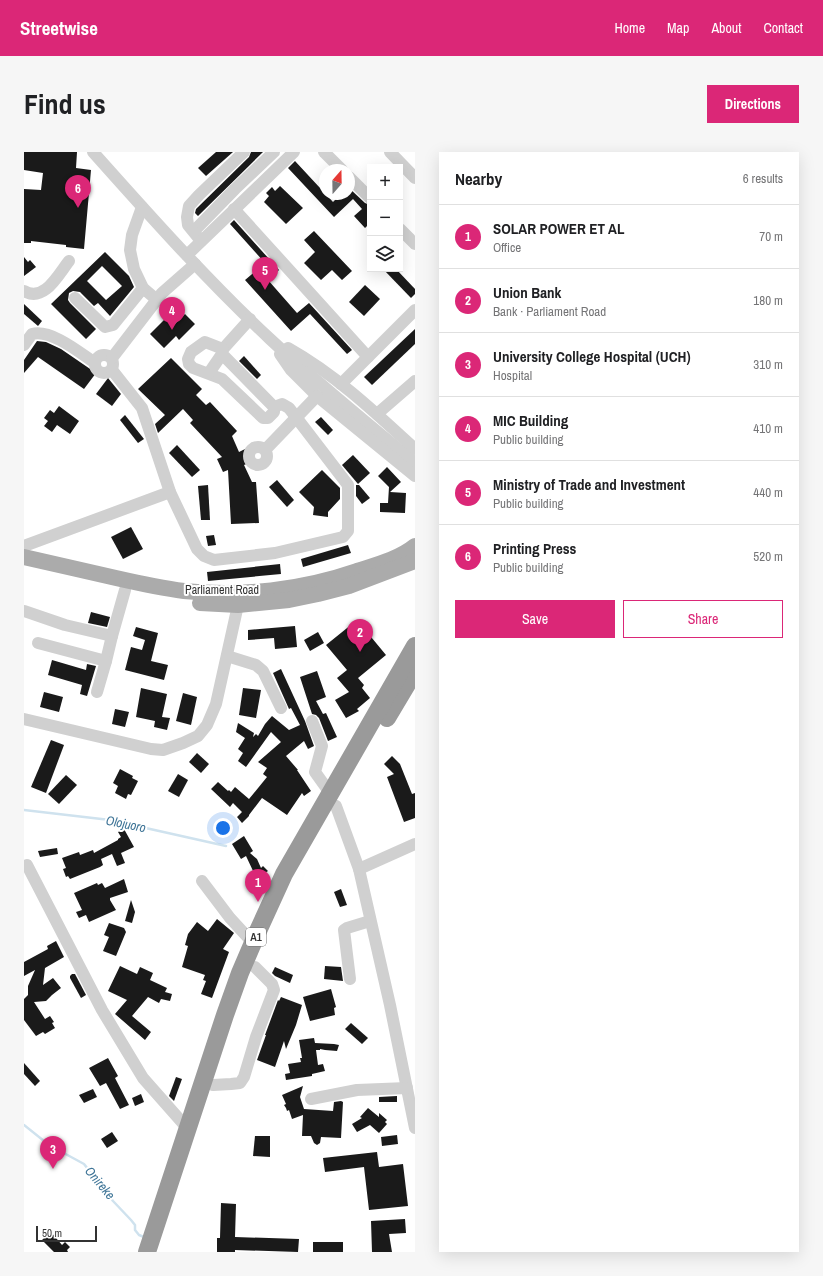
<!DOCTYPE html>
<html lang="en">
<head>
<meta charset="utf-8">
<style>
  body { margin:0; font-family:"Archivo Narrow",sans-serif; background:#f6f6f6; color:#202124 }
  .controls { position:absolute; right:12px; top:12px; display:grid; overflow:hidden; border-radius:0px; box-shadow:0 4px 16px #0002 }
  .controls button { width:36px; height:36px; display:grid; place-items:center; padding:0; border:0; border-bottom:1px solid #e0e0e0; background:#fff; color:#202124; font:20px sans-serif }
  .compass { position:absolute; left:295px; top:12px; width:36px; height:36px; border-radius:50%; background:#fff; box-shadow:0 4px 16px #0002; rotate:20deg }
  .scale { position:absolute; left:12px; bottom:10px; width:61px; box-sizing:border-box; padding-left:4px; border:2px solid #333; border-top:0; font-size:11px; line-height:14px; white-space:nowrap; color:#333; -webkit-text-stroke:3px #fff; paint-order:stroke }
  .you { position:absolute; left:199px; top:676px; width:14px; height:14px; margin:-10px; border:3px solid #fff; border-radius:50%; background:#1a73e8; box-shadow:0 0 0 6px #1a73e833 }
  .badge { display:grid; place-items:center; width:26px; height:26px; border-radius:50%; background:#db2777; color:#fff; font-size:13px; font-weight:700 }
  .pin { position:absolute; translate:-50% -33px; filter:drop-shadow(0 1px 2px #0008) }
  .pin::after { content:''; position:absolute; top:21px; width:14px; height:12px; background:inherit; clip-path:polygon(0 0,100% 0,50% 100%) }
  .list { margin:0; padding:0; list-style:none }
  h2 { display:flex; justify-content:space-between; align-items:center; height:52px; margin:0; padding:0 16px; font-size:17px }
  h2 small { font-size:13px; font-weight:400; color:#757577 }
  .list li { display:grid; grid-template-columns:26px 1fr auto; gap:12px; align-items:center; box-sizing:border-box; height:64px; padding:0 16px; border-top:1px solid #e0e0e0 }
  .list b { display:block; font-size:15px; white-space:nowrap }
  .list p { margin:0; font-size:13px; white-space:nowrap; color:#757577 }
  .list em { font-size:13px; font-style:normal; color:#757577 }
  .actions { display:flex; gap:8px; padding:12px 16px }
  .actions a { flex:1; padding:9px 0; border:1px solid #db2777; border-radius:0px; text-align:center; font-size:14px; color:#db2777 }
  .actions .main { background:#db2777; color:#fff }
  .icon { flex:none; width:22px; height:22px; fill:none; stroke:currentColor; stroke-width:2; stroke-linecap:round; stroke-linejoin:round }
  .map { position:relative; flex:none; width:391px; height:1100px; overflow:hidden; border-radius:0px }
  header { display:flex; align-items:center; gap:24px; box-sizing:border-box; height:56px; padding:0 20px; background:#db2777; color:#fff }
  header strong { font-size:19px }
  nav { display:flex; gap:22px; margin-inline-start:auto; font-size:14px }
  .intro { display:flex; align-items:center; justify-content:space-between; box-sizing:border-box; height:96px; padding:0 24px }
  h1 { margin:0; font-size:28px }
  .button { padding:10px 18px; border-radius:0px; background:#db2777; color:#fff; font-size:14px; font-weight:700 }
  main { display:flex; gap:24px; padding:0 24px }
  aside { flex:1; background:#fff; border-radius:0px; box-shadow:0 4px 16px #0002 }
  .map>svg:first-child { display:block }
</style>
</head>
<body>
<header>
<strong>Streetwise</strong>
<nav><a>Home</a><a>Map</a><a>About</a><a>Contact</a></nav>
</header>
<div class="intro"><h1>Find us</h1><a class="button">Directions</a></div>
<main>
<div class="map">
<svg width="391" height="1100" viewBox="0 0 391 1100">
  <rect width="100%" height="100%" fill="#fff"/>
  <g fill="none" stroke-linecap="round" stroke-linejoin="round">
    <!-- stream -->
    <g stroke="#cfe2ee" stroke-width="2.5">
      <polyline points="0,658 86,668 202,694"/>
      <polyline points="0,973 25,993 60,1012 89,1049 107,1068 111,1073 111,1078 115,1083 120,1085"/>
    </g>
  </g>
  <!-- building -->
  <g fill="#1a1a1a" fill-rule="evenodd">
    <polygon points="0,0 53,0 52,16 67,18 60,97 42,95 42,93 7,89 7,91 0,91 0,37 17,38 19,21 0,18"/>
    <polygon points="192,0 209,0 182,24 174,16"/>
    <polygon points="227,0 239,0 174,64 171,61 172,57 225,5"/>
    <polygon points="271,9 309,50 317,42 325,42 325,36 341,51 346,53 346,71 341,76 330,64 338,57 329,47 310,65 264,16"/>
    <polygon points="256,34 279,56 262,72 240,50 245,44 242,41 248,35 251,39"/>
    <polygon points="210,68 255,118 244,128 273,161 285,151 328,198 323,202 286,162 267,179 221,128 241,111 206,72"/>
    <polygon points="290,79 328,119 318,128 308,118 297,128 280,111 291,100 280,88"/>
    <path d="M81,100l24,24 5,11 -24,29 -12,-13 -4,3 -14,-14 -7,-1 -4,2 -1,7 2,3 26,26 -10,10 -35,-35zM78,114l20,20 -16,14 -19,-19z"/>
    <polygon points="0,105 4,110 6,108 12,115 0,124"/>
    <polygon points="359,117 372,117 391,137 391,142 387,146"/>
    <polygon points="341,133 356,147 340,164 325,150"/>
    <polygon points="0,152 18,169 14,174 0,162"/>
    <polygon points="161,162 171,172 155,188 152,184 140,196 126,182 142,166 150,173"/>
    <polygon points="391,177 391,192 348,233 340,225"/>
    <polygon points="13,189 22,190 37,197 72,221 60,237 14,205 0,221 0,208"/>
    <polygon points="220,204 237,223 233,227 215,209"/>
    <polygon points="147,206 178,237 172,243 182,253 186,250 213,279 208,284 215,300 221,297 227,310 220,313 228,330 232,330 235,371 207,372 204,318 199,320 193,307 198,305 166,271 169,268 159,257 134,281 131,272 141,263 114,237"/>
    <polygon points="84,226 97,242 88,254 72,242"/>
    <polygon points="35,254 55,269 46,282 33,273 28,280 20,274 24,269 20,266 26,258 30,261"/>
    <polygon points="101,263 120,287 114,291 96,268"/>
    <polygon points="297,265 309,278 304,283 291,270"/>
    <polygon points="153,293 176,318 168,325 145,301"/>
    <polygon points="329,303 346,321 334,332 318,313"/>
    <polygon points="363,315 377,330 366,340 382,341 381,361 356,360 356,351 364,351 365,335 354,324"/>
    <polygon points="298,318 316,336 316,347 304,360 304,365 289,363 290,355 275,340"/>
    <polygon points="253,328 270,348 263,355 245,335"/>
    <polygon points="184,333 186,368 177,368 174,334"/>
    <polygon points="332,333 335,333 346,346 338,352 332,344"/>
    <polygon points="107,375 119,397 99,407 87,385"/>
    <polygon points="190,383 192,393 184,394 182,384"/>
    <polygon points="324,393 327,401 279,415 277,407"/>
    <polygon points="256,412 257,422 184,429 183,420"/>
    <polygon points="67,460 86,465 83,475 64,471"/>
    <polygon points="333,468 362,503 334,526 340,533 338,536 346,546 333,557 335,559 322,566 311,548 325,540 313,526 323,518 302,493"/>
    <polygon points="271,474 273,495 251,497 250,486 224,488 224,478"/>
    <polygon points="112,475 134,481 127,509 144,513 140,528 101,518 107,495 118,498 121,488 109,484"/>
    <polygon points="294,480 300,491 286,499 280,488"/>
    <polygon points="28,508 62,518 63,512 72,514 63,544 56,542 58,533 24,523"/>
    <polygon points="257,517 281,569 290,594 284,597 280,589 262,604 274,618 273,618 287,639 280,644 278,641 263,663 238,646 225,663 225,664 218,671 213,665 218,660 209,651 206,655 187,637 194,630 204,639 205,638 207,640 211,635 225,647 243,625 239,622 243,616 234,610 257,590 247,580 222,615 214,609 219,601 214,597 221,586 212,580 214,571 230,581 229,585 232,582 234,584 241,572 248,564 265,578 276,573 267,556 265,557 249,521"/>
    <polygon points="293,519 302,545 292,549 299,562 302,561 313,585 304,589 295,566 292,563 288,562 276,525"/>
    <polygon points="117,536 143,542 138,565 146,566 143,578 130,575 131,569 112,565"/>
    <polygon points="219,536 237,538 232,566 215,563"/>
    <polygon points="20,540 39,545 35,560 16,555"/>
    <polygon points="159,541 173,545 167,573 152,569"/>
    <polygon points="91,557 105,560 101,575 88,572"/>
    <polygon points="27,588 40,593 22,641 7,635"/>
    <polygon points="173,601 185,612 177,621 165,610"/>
    <polygon points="368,604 376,612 388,642 391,641 391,666 380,670 363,625 370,622 360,612"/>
    <polygon points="96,617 109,624 108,626 114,629 107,643 104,642 102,647 91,641 94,634 89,631"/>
    <polygon points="154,622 164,628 155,645 144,639"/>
    <polygon points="42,623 53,633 35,652 24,642"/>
    <polygon points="100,677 110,695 97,701 101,711 93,714 88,702 77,707 79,713 76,715 46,727 44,724 42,725 39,717 42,716 38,706 55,700 56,703 69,698 70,701 94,688 94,687 97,685 94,680"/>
    <polygon points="220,684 229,699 226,701 233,707 237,716 239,714 244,719 238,723 240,725 234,730 228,723 230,721 222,704 217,707 208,692"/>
    <polygon points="33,696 34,702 16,705 14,699"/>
    <polygon points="100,727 104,740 86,746 86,748 92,758 65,770 62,763 55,766 52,760 58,758 50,741 73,731 74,733 78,731 81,736"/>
    <polygon points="317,737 323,753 316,755 310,740"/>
    <polygon points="107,748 111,760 108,771 101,769"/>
    <polygon points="193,767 210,781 199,797 205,800 188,846 177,842 182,829 179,828 181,823 158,815 164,794 161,793 164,782 173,770 184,779"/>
    <polygon points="85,771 100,776 102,780 92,804 79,799 85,785 80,783"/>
    <polygon points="32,789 40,805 21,816 19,833 29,826 37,836 28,843 22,849 10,850 21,867 26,864 30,870 28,871 31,876 21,882 19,880 12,884 0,868 0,847 4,843 4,834 11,818 0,824 0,810 24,797 23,794"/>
    <polygon points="96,814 113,822 116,815 129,821 126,828 143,836 141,840 148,842 146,849 137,847 135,851 124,845 108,864 127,880 121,888 91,862 103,848 84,839"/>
    <polygon points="301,814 317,815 319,829 300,827"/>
    <polygon points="251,815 269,823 266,831 251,824 248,821"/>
    <polygon points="48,822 51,822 62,843 57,846 46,826 46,824"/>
    <polygon points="307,837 312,855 310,856 311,863 286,869 279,845"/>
    <polygon points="257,845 278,853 272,873 262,897 260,889 251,915 233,908 242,883 241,883 254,848 255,849"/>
    <polygon points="327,871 344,886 338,892 321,877"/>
    <polygon points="290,886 291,891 310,892 315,893 313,899 301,898 296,897 296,898 292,898 294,913 299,912 301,919 288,922 288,924 262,928 261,922 266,921 264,912 277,910 276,906 278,906 275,888"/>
    <polygon points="84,906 94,924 91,926 105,953 96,957 82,931 76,934 65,916"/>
    <polygon points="0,911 16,929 11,934 0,922"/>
    <polygon points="152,925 158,927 150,949 145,944"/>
    <polygon points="279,934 276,945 280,957 309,959 310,950 317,949 319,950 317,986 297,985 296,991 293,993 290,991 287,984 278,984 279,963 268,967 265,958 263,959 262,956 260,953 262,952 258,943"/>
    <polygon points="69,937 73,945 60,951 55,943"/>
    <polygon points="117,942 120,950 111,954 108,946"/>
    <polygon points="373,944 373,950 355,950 355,945"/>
    <polygon points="344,956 355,965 355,961 363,968 361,970 363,972 355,981 346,973 333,980 328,972 338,966 336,965"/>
    <polygon points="88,980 94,989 83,996 77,987"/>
    <polygon points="373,983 374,992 358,994 357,985"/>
    <polygon points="231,984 246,984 246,1005 229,1004"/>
    <polygon points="353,1000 355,1015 379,1012 384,1054 345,1058 340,1015 301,1020 299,1006"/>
    <polygon points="197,1051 212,1052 211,1085 275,1087 274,1100 211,1098 211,1100 193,1100 193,1086 196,1086"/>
    <polygon points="381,1067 382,1081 365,1082 368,1100 348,1100 347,1069"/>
    <polygon points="27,1080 38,1093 41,1090 46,1095 43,1098 44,1100 30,1100 18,1088"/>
    <rect x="289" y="1090" width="30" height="10"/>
  </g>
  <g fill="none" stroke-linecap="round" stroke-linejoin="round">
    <!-- minor -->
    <g stroke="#d0d0d0" stroke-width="12">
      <path d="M69,0c57,64 114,128 177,187 46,43 96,83 145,124"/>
      <polyline points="300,0 318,18"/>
      <polyline points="366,0 391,26"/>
      <polyline points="325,25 346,46"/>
      <polyline points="118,55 108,83 106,98 110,117 119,136 133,148"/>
      <polyline points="210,57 344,205"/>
      <polyline points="376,77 391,92"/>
      <polyline points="170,79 211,37 250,0"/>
      <polyline points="177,89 164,73 163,65 165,54 175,43 220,0"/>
      <polyline points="163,103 270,0"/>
      <path d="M0,139c20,12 34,-16 45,-30"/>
      <polyline points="51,146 81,175 89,173 119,136"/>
      <polyline points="226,167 199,197 198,202 250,255"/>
      <path d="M0,193l8,-11c19,-5 47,18 63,29"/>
      <path d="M264,196c48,27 87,64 127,101"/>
      <polyline points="199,197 181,190 167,200 164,207 165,212 169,216 198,227 239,266 244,266 250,260 250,255"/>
      <polyline points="256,202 267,218 293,244 391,324"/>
      <circle cx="80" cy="212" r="9"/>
      <polyline points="88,206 138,141 171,112"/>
      <polyline points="88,218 118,256 146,340 173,397 180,404 190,408 251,401 319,385 324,379 324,333 265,256 258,252 250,255"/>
      <polyline points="185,221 198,202"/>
      <polyline points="317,232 391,158"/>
      <polyline points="353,262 391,229"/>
      <circle cx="234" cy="304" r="9"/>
      <polyline points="241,298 293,244"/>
      <polyline points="0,394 146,340"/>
      <polyline points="0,459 41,473 88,484 101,438"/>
      <polyline points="14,491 82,509 88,484"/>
      <polyline points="203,504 232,513 239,519 257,556"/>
      <polyline points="73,540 82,509"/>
      <polyline points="0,567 127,597 139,598 159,591 174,584 183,573 192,552 214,453"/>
      <polyline points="288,569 298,594 291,620 306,641"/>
      <polyline points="301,649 312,654 335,717 366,853 391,976"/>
      <polyline points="3,713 78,858 119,926 164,977"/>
      <polyline points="335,717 391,692"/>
      <polyline points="178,729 206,766 229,791"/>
      <polyline points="326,827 320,778 323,776 346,769"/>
      <polyline points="189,933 207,932 216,931 220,925 232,885 250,838 248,832 231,815"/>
      <polyline points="287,947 333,938 383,936"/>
    </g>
    <!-- major -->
    <g stroke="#ababab" stroke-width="16">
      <path d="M0,405c31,7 61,14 92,21 22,5 45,10 68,13 57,6 118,-1 173,-20 19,-6 42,-12 58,-25"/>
      <polyline points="176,451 214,453 265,448 294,442 325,434 391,409"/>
    </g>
    <!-- highway -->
    <g stroke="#9a9a9a" stroke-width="18">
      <polyline points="363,566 391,519"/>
      <polyline points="123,1100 201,863 216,821 234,779 260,722 391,494"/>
    </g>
  </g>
  <g text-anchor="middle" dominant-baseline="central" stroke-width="4" stroke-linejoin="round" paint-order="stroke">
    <!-- shield labels -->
    <rect fill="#fff" stroke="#707070" stroke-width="1" x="222" y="776" width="20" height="18" rx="3"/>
    <g font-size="11" font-weight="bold" fill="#333">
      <text x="232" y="785">A1</text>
    </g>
    <!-- street labels -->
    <g font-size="12" fill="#333" stroke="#fff">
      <text x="198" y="438">Parliament Road</text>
    </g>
    <!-- water labels -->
    <g font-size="13" font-style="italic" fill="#3f7597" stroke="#fff">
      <text transform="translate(102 672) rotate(11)">Olojuoro</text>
      <text transform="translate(76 1031) rotate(50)">Onireke</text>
    </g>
  </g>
</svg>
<div class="controls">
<button>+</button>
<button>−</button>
<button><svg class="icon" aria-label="layers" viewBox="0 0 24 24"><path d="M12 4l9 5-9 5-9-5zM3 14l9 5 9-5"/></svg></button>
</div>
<svg class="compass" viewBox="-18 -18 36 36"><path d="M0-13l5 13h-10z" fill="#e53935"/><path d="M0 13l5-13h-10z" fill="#757577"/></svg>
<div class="scale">50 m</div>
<div class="you"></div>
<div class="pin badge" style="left:234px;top:750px">1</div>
<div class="pin badge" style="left:336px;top:500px">2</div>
<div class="pin badge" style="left:29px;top:1017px">3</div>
<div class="pin badge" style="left:148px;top:178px">4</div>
<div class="pin badge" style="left:241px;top:138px">5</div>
<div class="pin badge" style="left:54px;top:56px">6</div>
</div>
<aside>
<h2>Nearby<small>6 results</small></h2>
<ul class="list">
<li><span class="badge">1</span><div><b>SOLAR POWER ET AL</b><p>Office</p></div><em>70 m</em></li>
<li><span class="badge">2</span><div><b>Union Bank</b><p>Bank · Parliament Road</p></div><em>180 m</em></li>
<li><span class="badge">3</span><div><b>University College Hospital (UCH)</b><p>Hospital</p></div><em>310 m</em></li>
<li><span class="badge">4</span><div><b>MIC Building</b><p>Public building</p></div><em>410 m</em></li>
<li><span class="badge">5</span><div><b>Ministry of Trade and Investment</b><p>Public building</p></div><em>440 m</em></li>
<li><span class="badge">6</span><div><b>Printing Press</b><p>Public building</p></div><em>520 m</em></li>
</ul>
<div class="actions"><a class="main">Save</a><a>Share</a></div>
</aside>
</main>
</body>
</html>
